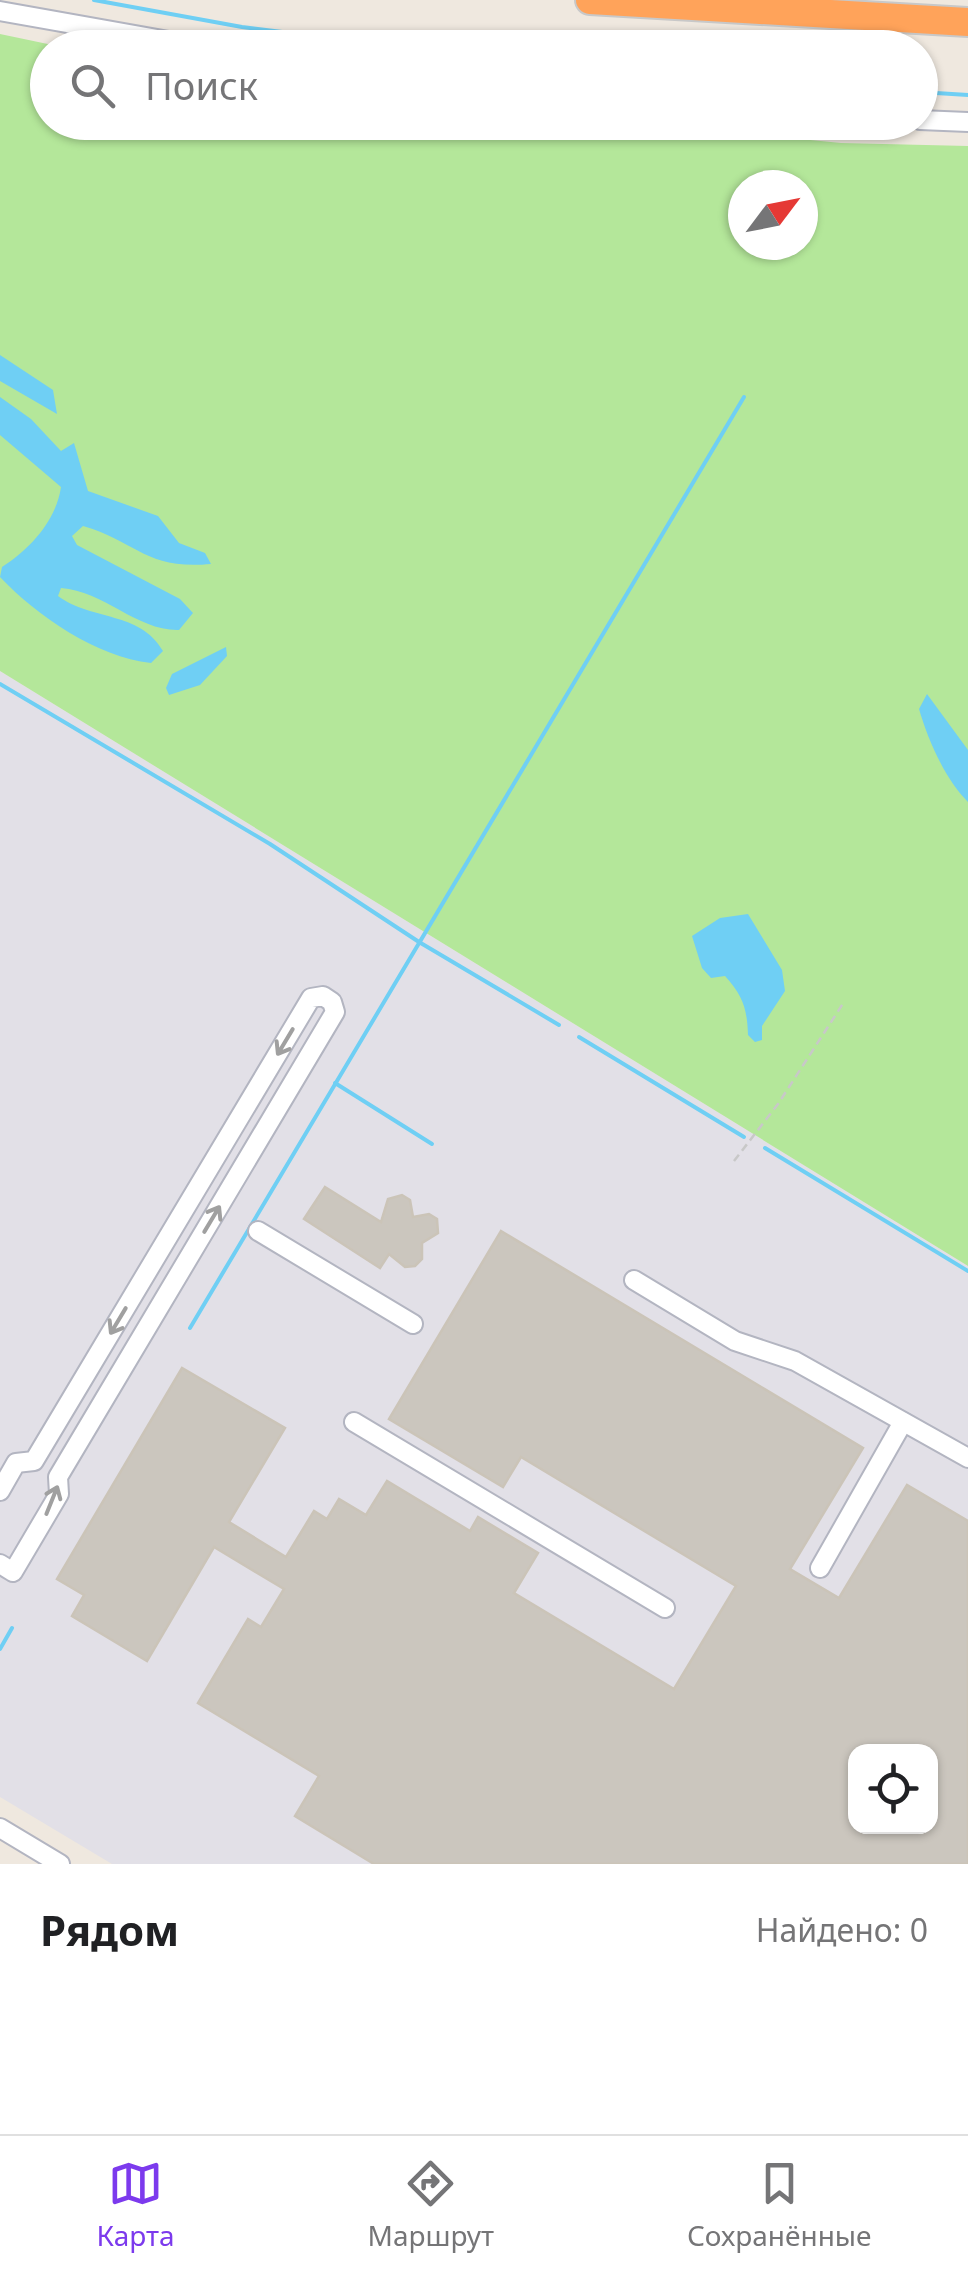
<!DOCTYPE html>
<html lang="ru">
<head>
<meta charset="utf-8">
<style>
  body { margin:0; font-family:"Noto Sans",sans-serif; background:#f2f2f2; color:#202124 }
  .controls { position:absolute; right:30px; bottom:30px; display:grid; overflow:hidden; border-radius:20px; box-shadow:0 2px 8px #0004 }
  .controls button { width:90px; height:90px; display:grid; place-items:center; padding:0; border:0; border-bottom:2px solid #e0e0e0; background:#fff; color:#202124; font:50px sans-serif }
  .compass { position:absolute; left:728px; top:170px; width:90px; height:90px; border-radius:50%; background:#fff; box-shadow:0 2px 8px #0004; rotate:58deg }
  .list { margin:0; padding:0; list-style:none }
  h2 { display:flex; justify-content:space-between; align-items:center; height:130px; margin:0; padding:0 40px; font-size:42px }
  h2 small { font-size:32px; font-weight:400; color:#757577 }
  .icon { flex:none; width:55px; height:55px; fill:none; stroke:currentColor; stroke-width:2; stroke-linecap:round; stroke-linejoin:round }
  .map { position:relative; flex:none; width:968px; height:1864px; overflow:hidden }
  .search { position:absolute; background:#fff; box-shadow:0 2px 8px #0004; left:30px; right:30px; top:30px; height:110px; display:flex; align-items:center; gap:25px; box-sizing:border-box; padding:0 35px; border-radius:55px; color:#757577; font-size:38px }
  .sheet { height:270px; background:#fff }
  nav { display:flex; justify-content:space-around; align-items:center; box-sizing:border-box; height:140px; border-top:2px solid #e0e0e0; background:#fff; font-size:28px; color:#757577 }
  nav a { display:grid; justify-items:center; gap:5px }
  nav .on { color:#7c3aed }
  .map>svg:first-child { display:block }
</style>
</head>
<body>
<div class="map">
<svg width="968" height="1864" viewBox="0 0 968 1864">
  <rect width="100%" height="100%" fill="#efe8df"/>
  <!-- industrial -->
  <path fill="#e2e0e7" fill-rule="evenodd" d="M0,671l968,595v598h-856l-112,-67zM856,1752h74v74h-74z"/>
  <!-- green -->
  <path fill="#b4e79a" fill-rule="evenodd" d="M0,34l62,13 -14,1v74h578l215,21 127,3v1120l-968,-595zM743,185h60v60h-60z"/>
  <!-- water -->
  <g fill="#6fcff4">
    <polygon points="0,355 53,390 57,414 0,381"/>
    <path d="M0,397l31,22 30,32 13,-8 14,48 70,25 21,27 26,10 6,11c-66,6 -73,-22 -128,-38l-11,10 5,9 103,54 13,14 -14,17c-42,1 -75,-39 -118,-42l-3,8c34,25 82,15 105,55l-12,12c-54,-6 -114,-47 -151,-86l2,-10c28,-18 54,-46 59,-80l-61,-52z"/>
    <polygon points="226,647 227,656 200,685 169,695 166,688 172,674"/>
    <path d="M927,694l41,56v52c-23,-23 -40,-62 -49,-93z"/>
    <path d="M748,914l34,56 3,21 -23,35v14l-7,2 -7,-7c-1,-27 -5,-39 -23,-59l-14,2 -9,-10 -10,-32 28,-18z"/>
  </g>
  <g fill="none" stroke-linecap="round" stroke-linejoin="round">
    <!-- stream -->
    <g stroke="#6fcff4" stroke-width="4">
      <polyline points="94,0 242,27 413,48"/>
      <polyline points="920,92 968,95"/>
      <polyline points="0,684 270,844 419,942 559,1025"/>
      <polyline points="579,1037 744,1137"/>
      <polyline points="335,1083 432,1144"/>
      <polyline points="765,1148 968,1271"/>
      <polyline points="190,1328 744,397"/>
      <polyline points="0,1649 12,1628"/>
    </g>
  </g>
  <!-- building -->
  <g fill="#cbc6be" stroke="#cbc4b8" stroke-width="2.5" fill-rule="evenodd">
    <polygon points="325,1187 381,1222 388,1199 402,1195 410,1200 413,1217 429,1214 437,1219 438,1233 422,1243 422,1259 415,1266 405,1267 389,1254 380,1268 304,1219"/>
    <path d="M501,1231l362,217 -73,121 49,29 68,-113 61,36v343h-594l-79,-48 24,-40 -121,-73 50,-84 13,8 23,-38 -70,-42 -67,114 -75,-45 12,-21 -27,-16 125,-211 103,60 -56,94 57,35 28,-46 13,8 12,-20 27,16 21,-34 83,50 8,-14 60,36 -24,40 160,96 62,-103 -215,-129 -18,30 -114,-68zM856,1752h74v74h-74z"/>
  </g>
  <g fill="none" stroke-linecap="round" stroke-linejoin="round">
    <!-- minor casing -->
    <g stroke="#b3b5c1" stroke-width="22">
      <g id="minor">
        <polyline points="0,11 208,48"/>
        <polyline points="920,120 968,122"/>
        <polyline points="258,1231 413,1324"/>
        <polyline points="634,1280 735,1341 795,1361 968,1458"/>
        <polyline points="354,1422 665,1608"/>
        <polyline points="0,1491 16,1463 34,1461 311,998 323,996 332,1002 335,1012 58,1477 59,1494 13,1572 0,1564"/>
        <polyline points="820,1568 903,1422"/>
        <polyline points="0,1828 60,1864"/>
      </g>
    </g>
    <!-- highway casing -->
    <g stroke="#c8c8c8" stroke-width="32">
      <polyline id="highway" points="590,0 968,22"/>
    </g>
    <!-- path -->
    <polyline stroke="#c8c8c8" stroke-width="2.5" stroke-dasharray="8 5" stroke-linecap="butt" points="734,1161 778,1104 844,1002"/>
    <!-- minor -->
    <use href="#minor" stroke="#fff" stroke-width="18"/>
    <!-- highway -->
    <use href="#highway" stroke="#ffa35a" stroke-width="28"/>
  </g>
  <!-- one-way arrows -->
  <defs><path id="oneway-shaft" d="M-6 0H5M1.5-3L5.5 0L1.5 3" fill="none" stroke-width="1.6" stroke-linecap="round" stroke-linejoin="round" transform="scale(2.5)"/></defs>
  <g stroke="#a0a0a0">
    <use href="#oneway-shaft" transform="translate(285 1042) rotate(121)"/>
    <use href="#oneway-shaft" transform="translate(212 1219) rotate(-59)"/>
    <use href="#oneway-shaft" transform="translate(118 1321) rotate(121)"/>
    <use href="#oneway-shaft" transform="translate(52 1500) rotate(-68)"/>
  </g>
</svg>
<div class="controls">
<button><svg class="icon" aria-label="locate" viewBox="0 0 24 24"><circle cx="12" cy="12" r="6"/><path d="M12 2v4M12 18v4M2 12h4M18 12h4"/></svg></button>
</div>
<svg class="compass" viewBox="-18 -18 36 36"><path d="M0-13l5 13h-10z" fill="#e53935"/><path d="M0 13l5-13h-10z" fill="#757577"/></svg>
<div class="search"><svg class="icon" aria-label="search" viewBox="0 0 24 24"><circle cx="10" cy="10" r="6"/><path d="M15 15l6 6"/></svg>Поиск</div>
</div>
<section class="sheet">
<h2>Рядом<small>Найдено: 0</small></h2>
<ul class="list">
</ul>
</section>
<nav>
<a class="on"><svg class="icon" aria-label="map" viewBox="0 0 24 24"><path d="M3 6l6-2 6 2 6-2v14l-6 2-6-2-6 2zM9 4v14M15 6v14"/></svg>Карта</a>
<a><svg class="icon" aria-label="directions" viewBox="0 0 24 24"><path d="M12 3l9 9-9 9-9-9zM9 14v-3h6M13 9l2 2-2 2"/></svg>Маршрут</a>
<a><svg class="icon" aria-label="saved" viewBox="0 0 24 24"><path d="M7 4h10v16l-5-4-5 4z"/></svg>Сохранённые</a>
</nav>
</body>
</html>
